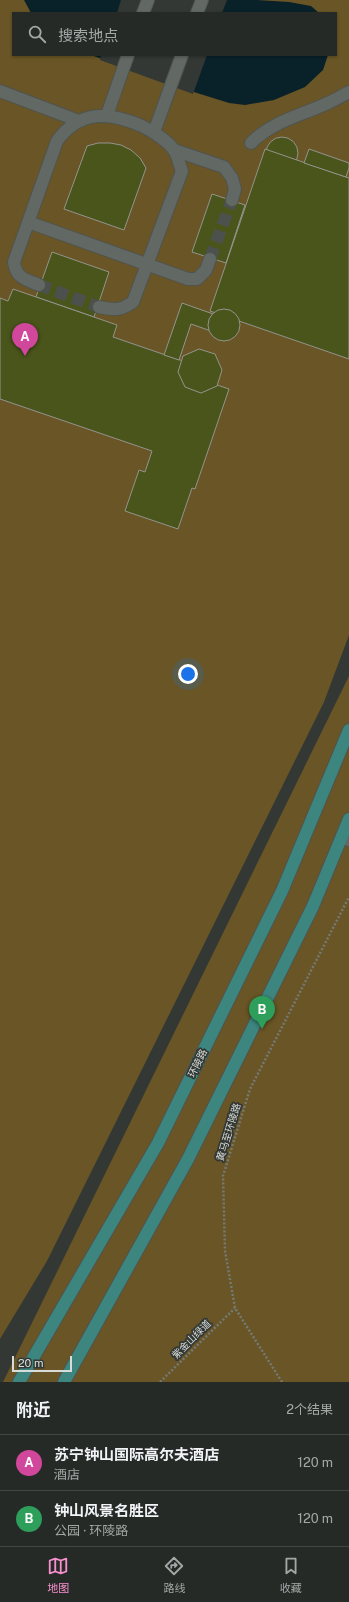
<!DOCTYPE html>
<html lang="zh">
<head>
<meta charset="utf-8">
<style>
  body { margin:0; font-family:"Public Sans","Noto Sans SC",sans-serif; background:#323633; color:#f1f3f6 }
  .scale { position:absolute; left:12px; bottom:10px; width:60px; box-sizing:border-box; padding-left:4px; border:2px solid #d8dcd9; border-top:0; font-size:11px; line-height:14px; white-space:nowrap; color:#d8dcd9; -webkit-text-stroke:3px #333834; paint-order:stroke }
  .you { position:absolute; left:188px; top:674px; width:14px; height:14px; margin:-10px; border:3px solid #fff; border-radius:50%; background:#1a73e8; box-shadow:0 0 0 6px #1a73e833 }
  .badge { display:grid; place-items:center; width:26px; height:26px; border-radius:50%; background:#f790cd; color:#fff; font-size:13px; font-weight:700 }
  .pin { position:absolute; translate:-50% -33px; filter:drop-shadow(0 1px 2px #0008) }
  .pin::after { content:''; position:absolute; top:21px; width:14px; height:12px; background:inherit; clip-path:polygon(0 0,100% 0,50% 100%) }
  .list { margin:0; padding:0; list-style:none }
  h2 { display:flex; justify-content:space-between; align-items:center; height:52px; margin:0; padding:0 16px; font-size:17px }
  h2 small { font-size:13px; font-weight:400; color:#a4a7a7 }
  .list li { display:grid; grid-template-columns:26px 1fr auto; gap:12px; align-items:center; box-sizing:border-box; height:56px; padding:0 16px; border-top:1px solid #424644 }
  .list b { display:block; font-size:15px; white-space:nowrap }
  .list p { margin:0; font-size:13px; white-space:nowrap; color:#a4a7a7 }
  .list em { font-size:13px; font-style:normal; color:#a4a7a7 }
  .icon { flex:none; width:22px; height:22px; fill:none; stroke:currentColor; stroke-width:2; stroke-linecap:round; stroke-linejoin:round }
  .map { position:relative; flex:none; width:349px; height:1382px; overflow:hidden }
  .search { position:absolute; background:#262a27; box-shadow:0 1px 3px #0004; left:12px; right:12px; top:12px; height:44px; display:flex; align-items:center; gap:10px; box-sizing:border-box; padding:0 14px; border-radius:0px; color:#a4a7a7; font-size:15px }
  .sheet { height:164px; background:#262a27 }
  nav { display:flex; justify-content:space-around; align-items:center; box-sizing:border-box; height:56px; border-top:1px solid #424644; background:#262a27; font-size:11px; color:#a4a7a7 }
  nav a { display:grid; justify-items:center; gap:2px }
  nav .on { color:#f790cd }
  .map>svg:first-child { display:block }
</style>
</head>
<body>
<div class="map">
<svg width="349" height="1382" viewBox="0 0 349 1382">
  <rect width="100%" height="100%" fill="#333834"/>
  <!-- green -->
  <g fill="#695525" fill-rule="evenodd">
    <path d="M0,0h349v635l-25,67 -277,559 -47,78zM13,13h323v42h-323z"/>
    <polygon points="349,676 349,1382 3,1382"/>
  </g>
  <!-- water -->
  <g fill="#092229">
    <polygon points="24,0 257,0 289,2 311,6 319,13 31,13"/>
    <polygon points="91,55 328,55 323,70 305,87 274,100 245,105 229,103 197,93"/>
  </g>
  <!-- pier -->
  <g fill="#333834">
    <polygon points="121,0 227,0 222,13 117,13"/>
    <polygon points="101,55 207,55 193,94 100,60"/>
  </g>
  <!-- building -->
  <g fill="#4a551b" stroke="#93948e">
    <circle cx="282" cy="153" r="16"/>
    <polygon points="98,143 110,143 121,145 131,150 140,158 146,168 124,230 64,209 87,146"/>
    <polygon points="265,149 349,178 349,359 210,311"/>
    <polygon points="309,149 349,163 349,168 346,177 304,163"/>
    <polygon points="212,194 245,205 226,263 192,252"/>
    <polygon points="52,252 109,272 94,317 36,297"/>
    <polygon points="13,289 117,325 113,337 183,361 179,372 229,389 195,489 192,488 178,529 125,511 139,470 145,472 152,451 0,399 0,298 8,301"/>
    <polygon points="182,303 216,315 211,331 191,324 179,360 164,355"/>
    <circle cx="224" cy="325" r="16"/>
    <polygon points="199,349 215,354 222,370 217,386 201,393 185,387 178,372 183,356"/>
  </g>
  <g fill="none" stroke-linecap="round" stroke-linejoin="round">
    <!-- minor-tunnel -->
    <g stroke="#4c514d" stroke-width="12" stroke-dasharray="12 6" stroke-linecap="butt">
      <polyline points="210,259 232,200"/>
      <polyline points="39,285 99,307"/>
    </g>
    <!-- minor casing -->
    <g stroke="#4f5451" stroke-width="14">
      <g id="minor">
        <polyline points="143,13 148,0"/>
        <polyline points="197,13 202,0"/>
        <polyline points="0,91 79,121"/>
        <polyline points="107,115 128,55"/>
        <polyline points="154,132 182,55"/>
        <path d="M251,143c21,-22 52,-28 79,-41 7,-3 13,-7 19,-10"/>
        <polyline points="174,150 224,167 232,178 235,189 232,200"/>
        <polyline points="28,222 188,279 197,279 206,270 210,259"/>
        <path d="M39,285c-14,-6 -23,-7 -25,-23l43,-121c23,-32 53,-29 85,-15 10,5 26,15 32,24 4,6 5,14 8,21l-49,131c-13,9 -19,8 -34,5"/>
        <polyline points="342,837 349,840"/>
      </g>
    </g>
    <!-- major casing -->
    <g stroke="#4f5451" stroke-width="14">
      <g id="major">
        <polyline points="19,1382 158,1143 282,891 349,730"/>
        <polyline points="64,1382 188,1159 313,906 349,819"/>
      </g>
    </g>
    <!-- path -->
    <g stroke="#757a76" stroke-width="2.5" stroke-dasharray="2 2" stroke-linecap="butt">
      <polyline points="160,1382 235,1308"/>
      <polyline points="282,1382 235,1308 225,1251 223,1176 250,1089 349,897"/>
    </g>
    <!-- minor -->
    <use href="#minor" stroke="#626864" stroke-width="12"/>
    <!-- major -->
    <use href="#major" stroke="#3d867f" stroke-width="12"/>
  </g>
  <g text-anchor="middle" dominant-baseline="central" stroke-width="3.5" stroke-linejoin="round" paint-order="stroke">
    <!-- street labels -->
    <g font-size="10" fill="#d8dcd9" stroke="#333834">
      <text transform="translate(197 1063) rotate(-64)">环陵路</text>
      <text transform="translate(228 1132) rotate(-73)">黄马至环陵路</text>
      <text transform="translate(191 1339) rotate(-45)">紫金山绿道</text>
    </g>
  </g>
</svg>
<div class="scale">20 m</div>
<div class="you"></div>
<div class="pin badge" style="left:25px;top:356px;background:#d1479c">A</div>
<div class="pin badge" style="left:262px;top:1029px;background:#2e9e5b">B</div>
<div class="search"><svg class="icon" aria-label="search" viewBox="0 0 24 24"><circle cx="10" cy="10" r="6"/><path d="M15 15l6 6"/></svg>搜索地点</div>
</div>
<section class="sheet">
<h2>附近<small>2个结果</small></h2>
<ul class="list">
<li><span class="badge" style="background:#d1479c">A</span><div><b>苏宁钟山国际高尔夫酒店</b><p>酒店</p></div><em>120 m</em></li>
<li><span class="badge" style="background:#2e9e5b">B</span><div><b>钟山风景名胜区</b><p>公园 · 环陵路</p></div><em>120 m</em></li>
</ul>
</section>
<nav>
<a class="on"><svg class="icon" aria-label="map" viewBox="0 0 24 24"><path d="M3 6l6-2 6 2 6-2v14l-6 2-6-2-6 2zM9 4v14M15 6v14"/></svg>地图</a>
<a><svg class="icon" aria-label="directions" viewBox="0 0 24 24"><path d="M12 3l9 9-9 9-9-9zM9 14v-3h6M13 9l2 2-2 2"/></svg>路线</a>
<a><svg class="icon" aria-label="saved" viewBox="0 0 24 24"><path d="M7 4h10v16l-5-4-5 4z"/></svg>收藏</a>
</nav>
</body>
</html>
